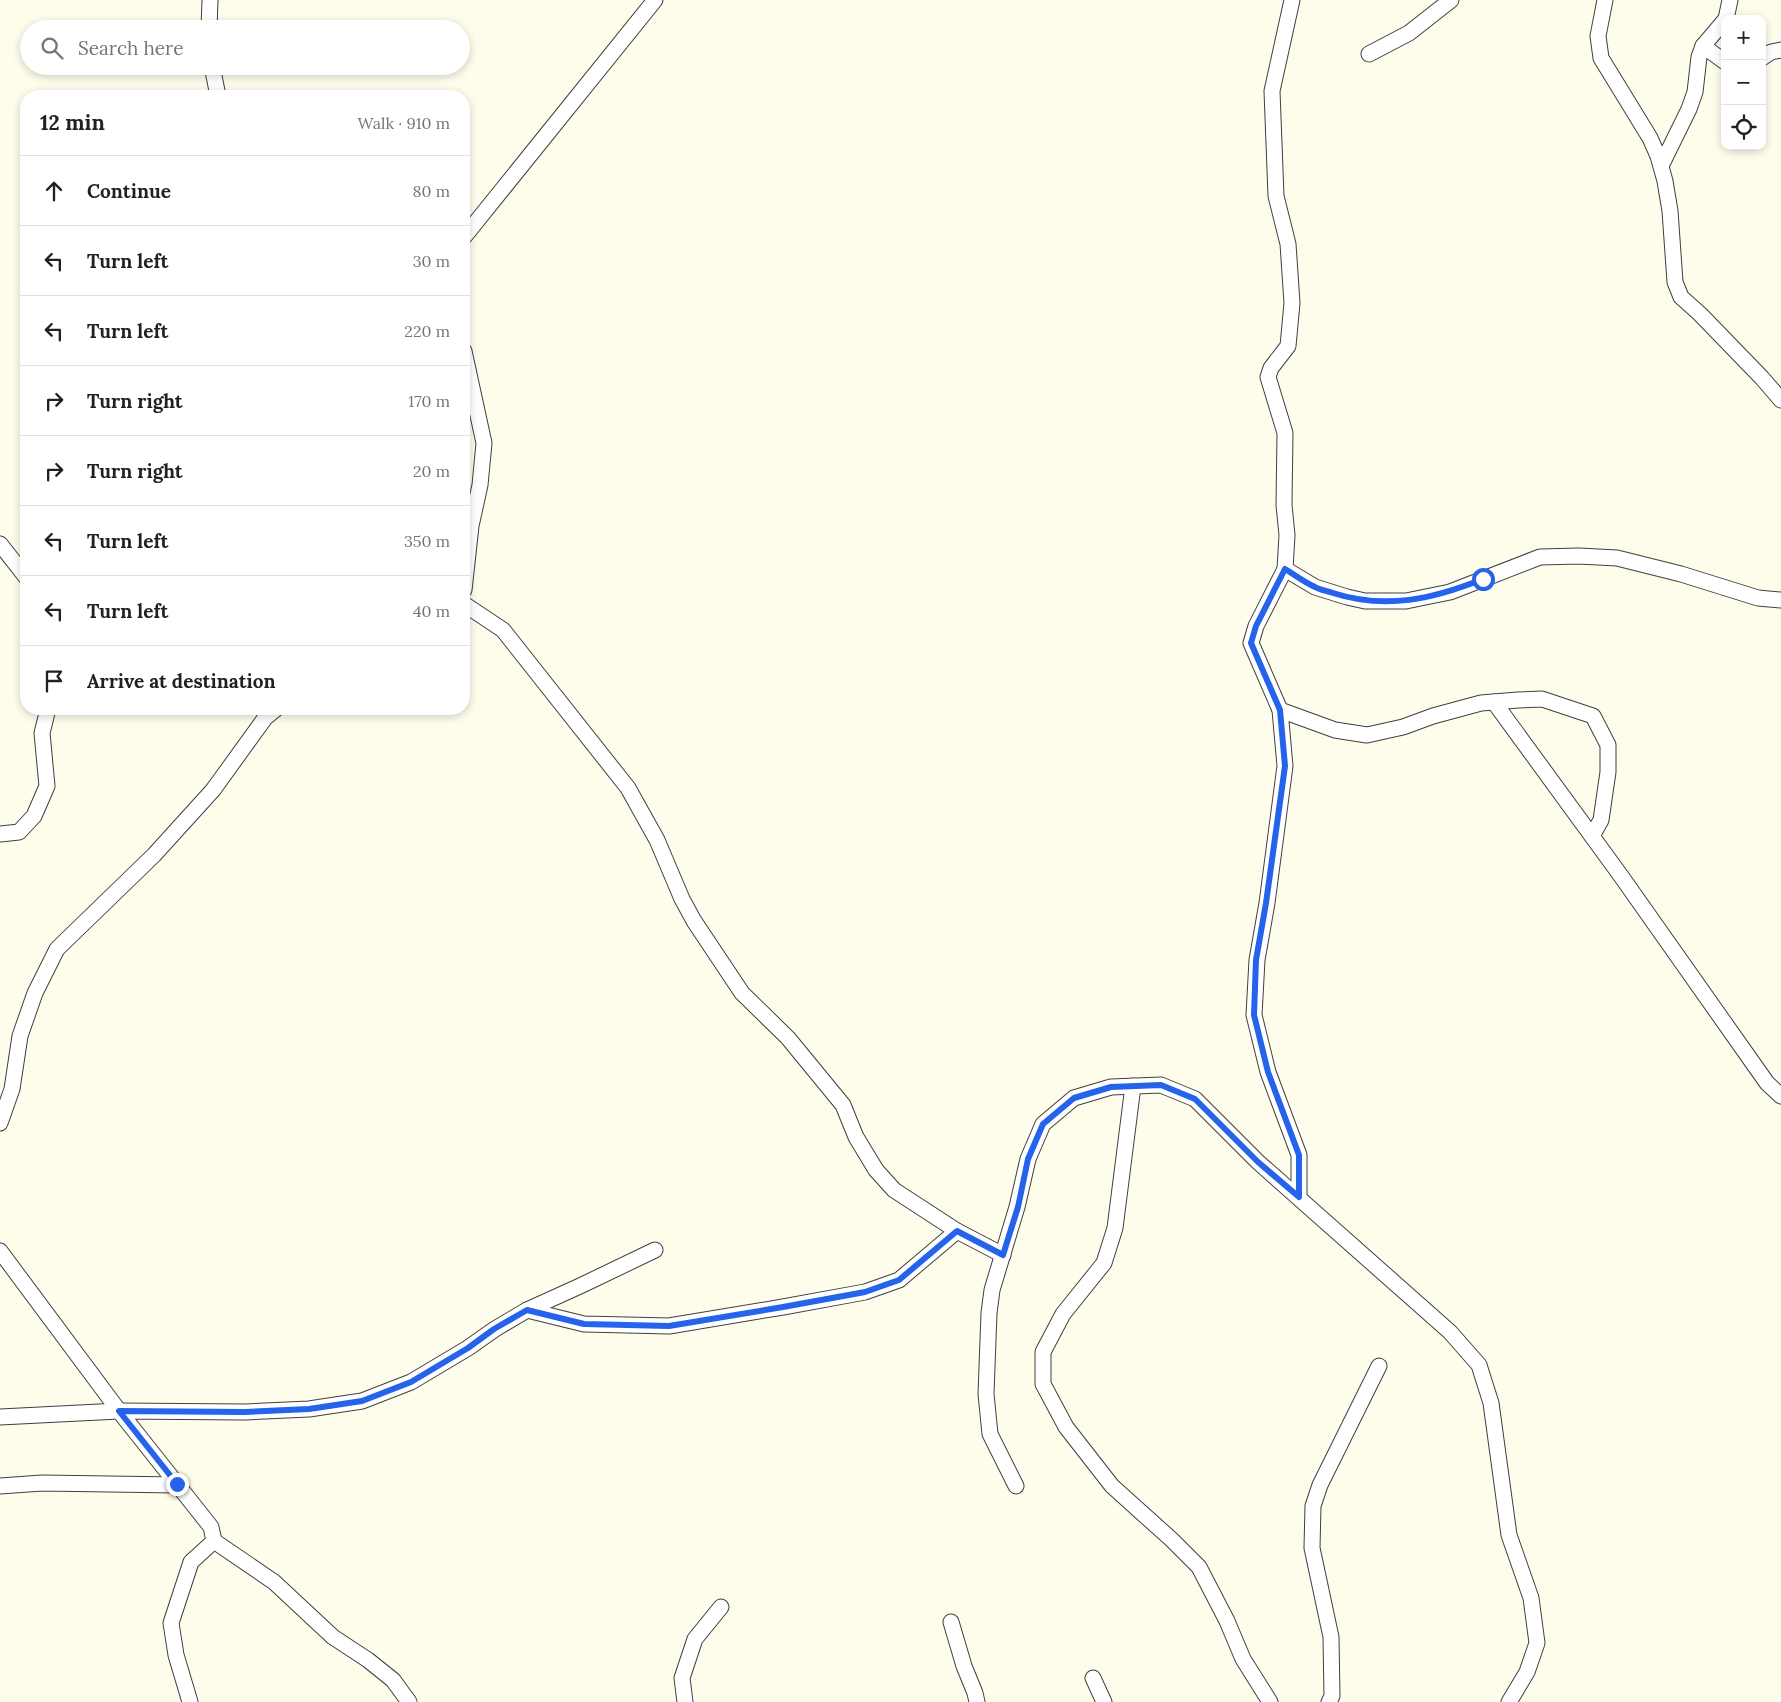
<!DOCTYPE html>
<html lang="en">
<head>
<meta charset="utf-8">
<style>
  body { margin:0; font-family:Lora,serif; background:#f6f6f6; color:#202124 }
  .controls { position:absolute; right:15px; top:15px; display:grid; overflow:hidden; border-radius:10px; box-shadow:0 2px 8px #0003 }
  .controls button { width:45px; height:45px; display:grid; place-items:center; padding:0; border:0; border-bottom:1px solid #e0e0e0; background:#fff; color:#202124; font:25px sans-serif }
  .stop { position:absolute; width:15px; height:15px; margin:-11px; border:4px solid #2563eb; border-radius:50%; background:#fff }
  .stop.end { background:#2563eb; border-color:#fff; box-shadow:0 1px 5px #0008 }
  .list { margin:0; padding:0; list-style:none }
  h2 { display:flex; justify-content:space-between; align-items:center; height:65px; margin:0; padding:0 20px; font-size:21px }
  h2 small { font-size:16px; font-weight:400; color:#757577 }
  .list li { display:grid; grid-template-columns:32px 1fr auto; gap:15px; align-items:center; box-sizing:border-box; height:70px; padding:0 20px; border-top:1px solid #e0e0e0 }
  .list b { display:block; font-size:19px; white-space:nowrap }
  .list em { font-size:16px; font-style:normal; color:#757577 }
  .icon { flex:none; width:28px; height:28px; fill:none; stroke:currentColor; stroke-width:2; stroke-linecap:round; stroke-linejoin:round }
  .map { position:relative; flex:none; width:1781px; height:1702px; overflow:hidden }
  .search { position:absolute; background:#fff; box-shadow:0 2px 8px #0003; left:20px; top:20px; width:450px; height:55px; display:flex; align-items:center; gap:12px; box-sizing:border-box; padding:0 18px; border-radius:28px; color:#757577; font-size:19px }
  .panel { position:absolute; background:#fff; box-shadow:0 2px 8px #0003; left:20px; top:90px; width:450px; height:625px; border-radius:20px }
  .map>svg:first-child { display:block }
</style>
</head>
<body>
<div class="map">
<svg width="1781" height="1702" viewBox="0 0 1781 1702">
  <rect width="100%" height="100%" fill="#fefdec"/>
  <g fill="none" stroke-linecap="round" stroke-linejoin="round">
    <!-- minor casing -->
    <g stroke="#3f3f3f" stroke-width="17">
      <g id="minor">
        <polyline points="1292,0 1272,91 1276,196 1288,244 1292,303 1288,346 1271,368 1268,377 1285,433 1284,505 1287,535 1285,569 1256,626 1251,643 1280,710 1285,766 1267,903 1257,960 1254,1015 1268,1072 1299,1155 1299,1197"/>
        <polyline points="1605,0 1598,36 1601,58 1650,138 1658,156 1665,181 1670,211 1675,282 1681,297 1700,314 1762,378 1781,400"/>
        <polyline points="1726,19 1730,0"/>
        <polyline points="209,29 210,0"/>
        <polyline points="1703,46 1725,62"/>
        <polyline points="1369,54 1409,33 1451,0"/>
        <polyline points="1762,58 1771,52 1781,50"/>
        <polyline points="212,66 218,96"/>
        <polyline points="1661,166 1689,109 1695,92 1699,57 1703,46 1725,20"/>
        <polyline points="464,237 655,0"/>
        <polyline points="464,351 484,443 480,485 471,526 464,590"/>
        <polyline points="0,544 26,577"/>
        <polyline points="1285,569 1315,587 1347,597 1365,601 1406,601 1450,592 1540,557 1579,556 1617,558 1681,574 1758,598 1781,600"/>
        <polyline points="464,604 503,630 628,788 657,840 682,899 694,921 742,993 788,1038 843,1105 856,1137 876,1170 894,1190 957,1231 1003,1255"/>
        <polyline points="1494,702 1621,876 1767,1083 1781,1096"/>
        <polyline points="1280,710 1335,730 1367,735 1403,727 1433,716 1481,703 1518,700 1542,699 1593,716 1608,745 1608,772 1601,820 1592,836"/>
        <polyline points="0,834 19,832 34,816 47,786 42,733 48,709"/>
        <polyline points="1133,1086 1115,1228 1104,1263 1063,1314 1043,1352 1043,1384 1066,1427 1112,1486 1172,1540 1199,1567 1227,1621 1243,1659 1270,1702"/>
        <polyline points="0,1123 12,1089 20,1036 35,993 57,949 154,855 213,790 265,718 276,709"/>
        <polyline points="0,1251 119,1411 211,1527 214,1541 191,1562 171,1623 176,1655 190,1702"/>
        <polyline points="527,1310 584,1324 669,1326 783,1307 865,1292 899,1280 957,1231"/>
        <polyline points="0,1417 119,1411 245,1412 309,1409 362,1401 411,1382 468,1348 495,1329 527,1310 580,1286 655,1250"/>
        <polyline points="0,1486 42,1483 177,1485"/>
        <polyline points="1016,1486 990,1434 986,1394 989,1313 992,1290 1017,1207 1028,1159 1043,1124 1074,1098 1111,1087 1161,1085 1195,1099 1258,1162 1450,1332 1479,1365 1491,1403 1509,1535 1531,1598 1537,1643 1527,1672 1509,1702"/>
        <polyline points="214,1541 274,1582 333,1637 368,1660 393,1680 409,1702"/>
        <polyline points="951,1622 964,1666 975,1693 977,1702"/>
        <polyline points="1093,1678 1104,1702"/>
        <polyline points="685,1702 682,1678 695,1639 721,1607"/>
        <polyline points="1329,1702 1332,1696 1331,1637 1312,1548 1313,1506 1320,1485 1379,1366"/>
      </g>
    </g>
    <!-- minor -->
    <use href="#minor" stroke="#fff" stroke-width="15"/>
  </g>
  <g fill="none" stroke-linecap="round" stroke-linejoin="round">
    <!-- route -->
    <path stroke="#2563eb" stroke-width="6" d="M177,1484l-58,-73 126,1 64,-3 53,-8 49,-19 57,-34 26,-19 33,-19 57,14 85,2 114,-19 82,-15 34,-12 58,-49 46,24 15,-48 10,-48 15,-35 31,-26 37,-11 50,-2 34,14 63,63 41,35v-42l-31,-83 -14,-57 2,-55 10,-57 19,-137 -5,-56 -29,-67 5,-17 29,-57c10,6 19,13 30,18 5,3 12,4 18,6 53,17 100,6 150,-14"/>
  </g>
</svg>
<div class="controls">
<button>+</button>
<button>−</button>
<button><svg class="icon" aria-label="locate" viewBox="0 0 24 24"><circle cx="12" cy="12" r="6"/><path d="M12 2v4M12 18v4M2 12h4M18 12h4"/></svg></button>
</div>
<div class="stop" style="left:1483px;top:579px"></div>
<div class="stop end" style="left:177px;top:1484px"></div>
<div class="search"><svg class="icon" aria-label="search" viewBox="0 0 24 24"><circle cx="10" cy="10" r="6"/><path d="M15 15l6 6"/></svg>Search here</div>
<section class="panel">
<h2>12 min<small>Walk · 910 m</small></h2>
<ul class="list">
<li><svg class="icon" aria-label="ahead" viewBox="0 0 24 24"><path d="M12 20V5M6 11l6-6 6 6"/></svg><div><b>Continue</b></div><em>80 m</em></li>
<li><svg class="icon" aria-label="left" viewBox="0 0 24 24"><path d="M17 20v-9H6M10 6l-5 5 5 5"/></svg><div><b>Turn left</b></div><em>30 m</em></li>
<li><svg class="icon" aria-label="left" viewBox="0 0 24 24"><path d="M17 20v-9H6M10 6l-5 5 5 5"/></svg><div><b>Turn left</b></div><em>220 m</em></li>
<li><svg class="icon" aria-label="right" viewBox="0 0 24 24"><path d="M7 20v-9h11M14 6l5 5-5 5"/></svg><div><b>Turn right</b></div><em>170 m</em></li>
<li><svg class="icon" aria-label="right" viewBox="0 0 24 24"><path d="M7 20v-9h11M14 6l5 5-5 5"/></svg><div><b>Turn right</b></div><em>20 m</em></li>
<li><svg class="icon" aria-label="left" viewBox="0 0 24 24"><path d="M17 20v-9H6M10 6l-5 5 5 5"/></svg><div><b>Turn left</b></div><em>350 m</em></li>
<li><svg class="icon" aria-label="left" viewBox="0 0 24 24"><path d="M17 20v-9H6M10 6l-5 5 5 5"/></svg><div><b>Turn left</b></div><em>40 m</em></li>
<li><svg class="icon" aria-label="arrive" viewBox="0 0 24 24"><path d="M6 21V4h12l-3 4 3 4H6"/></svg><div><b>Arrive at destination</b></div></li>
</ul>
</section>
</div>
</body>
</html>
